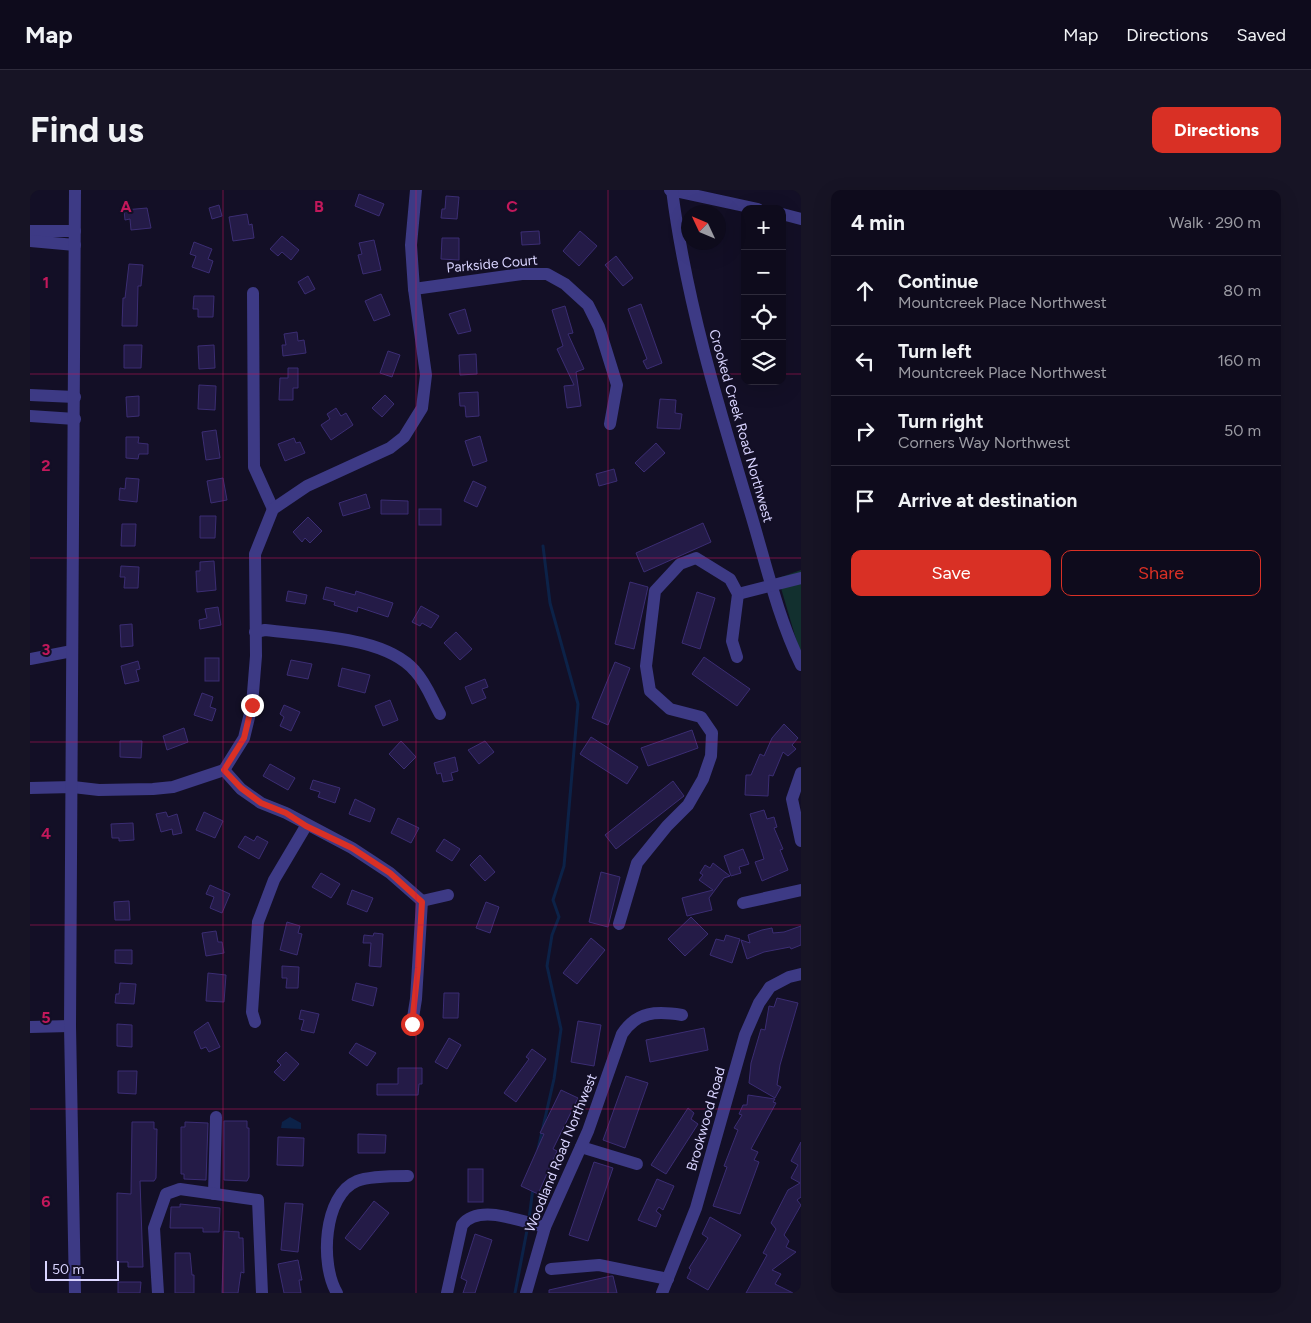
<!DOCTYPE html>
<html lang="en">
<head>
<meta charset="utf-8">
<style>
  body { margin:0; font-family:Figtree,sans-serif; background:#171425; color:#f1f3f6 }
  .controls { position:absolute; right:15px; top:15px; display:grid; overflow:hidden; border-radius:10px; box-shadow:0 5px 20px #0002 }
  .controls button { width:45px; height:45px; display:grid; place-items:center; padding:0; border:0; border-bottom:1px solid #2e2b3b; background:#0e0b1c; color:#f1f3f6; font:25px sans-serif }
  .compass { position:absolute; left:651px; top:15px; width:45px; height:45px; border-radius:50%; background:#0e0b1c; box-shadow:0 5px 20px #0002; rotate:314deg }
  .scale { position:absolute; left:15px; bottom:12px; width:74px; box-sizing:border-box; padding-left:5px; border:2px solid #d9d4ff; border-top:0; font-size:14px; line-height:18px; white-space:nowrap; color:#d9d4ff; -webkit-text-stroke:4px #130f26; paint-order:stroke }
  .stop { position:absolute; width:15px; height:15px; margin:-11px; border:4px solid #d93025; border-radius:50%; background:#fff }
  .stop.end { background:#d93025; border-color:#fff; box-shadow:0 1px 5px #0008 }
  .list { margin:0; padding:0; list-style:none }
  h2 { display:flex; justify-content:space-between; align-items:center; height:65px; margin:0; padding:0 20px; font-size:21px }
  h2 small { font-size:16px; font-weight:400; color:#9b9ba3 }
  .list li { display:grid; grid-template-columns:32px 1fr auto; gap:15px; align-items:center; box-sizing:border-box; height:70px; padding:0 20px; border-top:1px solid #2e2b3b }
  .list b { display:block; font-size:19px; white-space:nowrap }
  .list p { margin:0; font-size:16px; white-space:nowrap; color:#9b9ba3 }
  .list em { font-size:16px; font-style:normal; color:#9b9ba3 }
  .actions { display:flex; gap:10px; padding:15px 20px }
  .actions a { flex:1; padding:11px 0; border:1px solid #d93025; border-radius:10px; text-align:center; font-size:18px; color:#d93025 }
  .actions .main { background:#d93025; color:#fff }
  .icon { flex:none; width:28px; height:28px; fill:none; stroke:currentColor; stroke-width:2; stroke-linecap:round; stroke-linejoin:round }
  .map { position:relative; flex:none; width:771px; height:1103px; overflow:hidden; border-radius:10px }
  header { display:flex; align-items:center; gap:30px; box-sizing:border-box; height:70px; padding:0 25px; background:#0e0b1c; border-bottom:1px solid #2e2b3b }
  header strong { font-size:24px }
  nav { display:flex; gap:28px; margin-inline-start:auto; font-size:18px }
  .intro { display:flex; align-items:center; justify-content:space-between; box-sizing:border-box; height:120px; padding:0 30px }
  h1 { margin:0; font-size:35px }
  .button { padding:12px 22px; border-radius:10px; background:#d93025; color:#fff; font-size:18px; font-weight:700 }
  main { display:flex; gap:30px; padding:0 30px }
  aside { flex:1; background:#0e0b1c; border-radius:10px; box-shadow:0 5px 20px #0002 }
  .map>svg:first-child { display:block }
</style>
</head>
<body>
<header>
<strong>Map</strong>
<nav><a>Map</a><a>Directions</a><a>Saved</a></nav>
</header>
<div class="intro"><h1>Find us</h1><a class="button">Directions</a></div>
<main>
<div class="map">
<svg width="771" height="1103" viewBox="0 0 771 1103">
  <rect width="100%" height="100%" fill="#130f26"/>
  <!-- green -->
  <polygon fill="#12302f" points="771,380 771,466 748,388"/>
  <!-- water -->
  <polygon fill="#0c2248" points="260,927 271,933 271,939 251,938 252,932"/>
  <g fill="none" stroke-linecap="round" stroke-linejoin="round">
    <!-- stream -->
    <g stroke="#0c2248" stroke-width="3">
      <polyline points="508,959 524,889 531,839 517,776 522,745 529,727 523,710 534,676 548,514 520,413 513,356"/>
      <polyline points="499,1029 503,998"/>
      <polyline points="485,1103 498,1035"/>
    </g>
  </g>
  <!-- building -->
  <g fill="#241b47" stroke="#3b2d73">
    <polygon points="329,4 354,14 349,26 325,16"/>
    <polygon points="416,6 429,7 427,29 411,28 412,19 415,19"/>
    <polygon points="189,15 192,26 182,29 179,18"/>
    <polygon points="117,18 121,38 101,40 100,29 95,30 94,20"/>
    <polygon points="217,24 219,35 222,34 224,48 203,51 199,27"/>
    <polygon points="509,41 510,54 492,55 491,42"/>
    <polygon points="550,41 567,56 549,76 533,61"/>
    <polygon points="252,46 269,60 261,70 252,62 248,66 240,59"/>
    <polygon points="412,48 429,48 429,70 411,69"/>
    <polygon points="344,50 351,80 333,84 328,65 332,64 329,53"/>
    <polygon points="164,52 182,59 178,69 183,71 179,83 162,77 166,66 160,64"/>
    <polygon points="586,66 603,88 593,96 575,75"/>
    <polygon points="99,74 113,75 111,96 108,96 107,136 92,136 93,108 95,108"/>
    <polygon points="278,86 285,99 275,104 268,92"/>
    <polygon points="351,104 360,125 344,131 335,111"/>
    <polygon points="164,106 184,106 183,127 168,127 168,119 163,119"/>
    <polygon points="611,114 632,173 617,179 613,171 617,169 598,119"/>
    <polygon points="535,116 543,143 538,144 554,179 546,182 551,216 537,218 534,196 544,195 527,159 533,156 522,120"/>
    <polygon points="435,119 441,141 428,144 419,124"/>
    <polygon points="267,142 268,151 274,150 276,163 253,166 252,155 256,155 254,144"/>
    <polygon points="94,155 112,155 111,178 94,178"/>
    <polygon points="184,155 185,178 169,179 168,156"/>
    <polygon points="358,161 370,165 362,187 350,183"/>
    <polygon points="446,164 447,184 430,185 429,165"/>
    <polygon points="258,178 268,178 268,198 263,198 263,210 249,210 250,188 258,188"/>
    <polygon points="169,195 186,196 185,220 168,219"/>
    <polygon points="448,202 449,226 436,227 435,216 430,216 429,203"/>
    <polygon points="355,205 364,214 352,227 342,218"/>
    <polygon points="109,206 109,226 97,227 96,207"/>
    <polygon points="630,209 646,210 645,223 652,224 650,239 627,238"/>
    <polygon points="306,218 311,226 316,223 323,235 301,250 291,235 300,229 297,224"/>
    <polygon points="186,240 190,268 176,270 172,242"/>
    <polygon points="450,246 457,271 443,276 435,251"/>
    <polygon points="96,247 109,247 108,253 118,254 118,264 109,264 108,269 96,268"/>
    <polygon points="264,248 266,253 270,252 275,263 255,271 248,254"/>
    <polygon points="626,253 635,263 614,282 605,273"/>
    <polygon points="584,279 587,291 569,296 566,284"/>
    <polygon points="96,288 109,289 107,312 89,310 90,298 95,299"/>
    <polygon points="193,288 197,310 181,313 177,291"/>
    <polygon points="443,291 456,297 447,317 434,311"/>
    <polygon points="336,304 340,318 313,326 309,313"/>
    <polygon points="351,310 378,311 378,324 351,324"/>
    <rect x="389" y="319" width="22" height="16"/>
    <polygon points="170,326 186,326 185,348 170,348"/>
    <polygon points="278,327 292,341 280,353 275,348 272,352 263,342"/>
    <polygon points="673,333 681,352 614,382 606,363"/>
    <polygon points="92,334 106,334 105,356 91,356"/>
    <polygon points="184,371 186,400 167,402 166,381 170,381 170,372"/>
    <polygon points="91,376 109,377 108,398 94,398 95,387 90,387"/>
    <polygon points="600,392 618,397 604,459 585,454"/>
    <polygon points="296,397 325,405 326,401 363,413 358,427 328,417 327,422 304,415 305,412 293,409"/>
    <polygon points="258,401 277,405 275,414 256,411"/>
    <polygon points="667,402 685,408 670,459 652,453"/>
    <polygon points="391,416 409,426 401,438 392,433 390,436 382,432"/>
    <polygon points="188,417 191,435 170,439 169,430 177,428 175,419"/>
    <polygon points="102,434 103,456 91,457 90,435"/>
    <polygon points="426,442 442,459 430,470 414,453"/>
    <polygon points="674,467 720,499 707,516 662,484"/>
    <rect x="175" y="468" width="14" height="23"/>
    <polygon points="261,470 282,474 278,489 257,485"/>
    <polygon points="108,471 110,479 106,480 109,491 95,494 91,476"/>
    <polygon points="585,472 600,478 578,535 562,528"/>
    <polygon points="312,478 340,485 335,503 308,496"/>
    <polygon points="455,489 458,497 452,499 456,508 442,514 435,497"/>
    <polygon points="172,503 183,507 180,517 186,519 182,531 164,525"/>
    <polygon points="360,510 368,530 353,536 345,516"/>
    <polygon points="254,515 270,522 261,541 250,536 254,527 250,524"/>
    <polygon points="754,534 768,548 762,555 766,559 758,566 753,562 743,586 739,585 738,606 715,605 716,585 721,585 730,564 734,566 742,548"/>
    <polygon points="154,538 158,552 137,560 133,546"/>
    <polygon points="662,540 668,558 618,576 611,558"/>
    <polygon points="561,547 608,577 597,594 550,564"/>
    <polygon points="90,551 112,551 111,568 90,567"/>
    <polygon points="371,551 386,567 374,579 359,564"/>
    <polygon points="455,551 464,562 449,574 438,560"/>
    <polygon points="425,567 428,581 421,583 423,590 413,592 411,583 407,584 404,573"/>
    <polygon points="240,574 265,588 258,600 233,586"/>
    <polygon points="283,590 310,598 305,613 288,607 290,602 280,599"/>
    <polygon points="643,591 654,606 586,659 575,645"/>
    <polygon points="325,609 345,619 340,632 319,624"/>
    <polygon points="734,620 737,629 744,627 747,637 744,638 753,659 750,660 758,680 732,691 725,672 734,669 720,624"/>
    <polygon points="136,622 138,627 147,624 152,643 143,645 142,639 131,642 126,624"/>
    <polygon points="174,622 193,631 185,648 166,640"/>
    <polygon points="368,628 389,638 381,653 361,643"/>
    <polygon points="103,633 104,650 89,651 89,648 82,648 81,634"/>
    <polygon points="215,646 224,651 227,646 238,652 229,669 208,657"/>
    <polygon points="414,649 430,659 422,671 406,661"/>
    <polygon points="713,659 719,674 709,677 711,683 701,686 694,666"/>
    <polygon points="450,665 465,682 455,691 440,675"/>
    <polygon points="683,673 700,686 694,688 679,708 682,720 657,726 652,708 683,700 669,690 673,685 670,683 675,675 680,678"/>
    <polygon points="571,682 590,687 578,737 559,732"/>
    <polygon points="291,683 310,694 301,708 282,697"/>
    <polygon points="180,695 200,704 192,723 180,718 184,707 176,704"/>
    <polygon points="322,700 343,708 337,722 317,714"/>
    <polygon points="99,711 100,730 85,730 84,712"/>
    <polygon points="456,712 469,717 460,743 446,738"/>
    <polygon points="661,727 678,744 655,766 638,749"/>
    <polygon points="257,732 270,736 268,743 272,744 267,765 250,760"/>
    <polygon points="771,736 771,755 761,759 760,757 734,762 717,769 711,750 720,753 718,745 732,740 742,738 743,743 754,742"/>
    <polygon points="186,741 188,752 192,752 194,763 176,766 172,743"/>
    <polygon points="344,743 353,744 351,777 339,776 341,753 333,753 334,745 343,746"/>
    <polygon points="696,745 710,749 702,773 680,765 686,749 694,751"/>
    <polygon points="561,748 575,760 547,794 533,783"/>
    <polygon points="85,760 102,760 102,774 85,773"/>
    <polygon points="252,776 269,777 268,798 256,798 257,788 252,788"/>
    <polygon points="178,783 196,785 194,812 176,811"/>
    <polygon points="90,793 106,794 104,814 85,813 86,804 89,804"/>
    <polygon points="326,793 347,798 343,816 322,810"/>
    <polygon points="414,803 429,803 428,828 413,828"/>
    <polygon points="747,808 768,813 750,875 747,895 751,897 745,908 719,893 721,873 731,839 735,840 739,816 744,817"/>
    <polygon points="271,820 289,824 284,843 271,840 274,830 269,829"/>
    <polygon points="548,831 571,835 564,876 541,872"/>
    <polygon points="178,832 190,857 179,862 176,857 171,859 164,842"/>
    <polygon points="87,834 102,835 102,857 87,856"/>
    <polygon points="674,838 678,860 620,872 616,850"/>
    <polygon points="419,848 431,855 417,879 405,872"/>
    <polygon points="326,853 346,863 337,876 319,863"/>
    <polygon points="502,859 516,869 486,912 474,903 499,869 496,867"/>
    <polygon points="256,862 269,874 254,891 244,882 251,875 247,871"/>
    <polygon points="368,878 392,878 392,894 389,894 388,905 347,905 347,894 368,894"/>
    <polygon points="88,881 107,881 106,904 88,903"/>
    <polygon points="596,886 618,893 595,958 573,950"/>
    <polygon points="531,900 548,908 523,959 527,961 508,1004 491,996 514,944 510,943"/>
    <polygon points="718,905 745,909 743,912 746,913 721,959 728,962 724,970 729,972 710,1024 683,1016 697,977 694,976 708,940 704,938 712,925 709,924 713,915 717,915"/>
    <polygon points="658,918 664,923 661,929 668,934 636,984 621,975"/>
    <polygon points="194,931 217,931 217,938 219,938 219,987 217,991 194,990"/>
    <polygon points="102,932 124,932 124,939 127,939 126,988 124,991 110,991 113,1077 98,1077 98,1072 87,1072 87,1003 101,1004"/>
    <polygon points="155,932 178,933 176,990 154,989 154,984 151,984 151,937 155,937"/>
    <polygon points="328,944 356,945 355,963 328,963"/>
    <polygon points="248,947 274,948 273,976 247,975"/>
    <polygon points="771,952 771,1007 767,1010 771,1015 754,1045 759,1051 756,1057 766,1062 742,1080 751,1084 745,1094 763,1103 716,1103 737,1065 733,1063 746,1039 741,1033 758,1000 770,993 761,988 768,975 761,971"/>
    <polygon points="564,972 583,978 558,1051 539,1045"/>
    <rect x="438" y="979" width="15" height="33"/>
    <polygon points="627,989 644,996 633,1020 629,1017 626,1021 631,1025 626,1037 608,1030"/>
    <polygon points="344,1011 359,1023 330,1060 315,1048"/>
    <polygon points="255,1013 273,1014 268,1062 251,1060"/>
    <polygon points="150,1014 190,1018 189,1042 173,1042 173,1038 140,1038 141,1017 150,1017"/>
    <polygon points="680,1027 711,1045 678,1100 657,1088 661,1080 659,1078 678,1048 672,1044"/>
    <polygon points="194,1041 209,1042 209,1048 213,1048 214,1083 211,1082 208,1103 192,1103"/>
    <polygon points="445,1044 462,1050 445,1103 433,1103 437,1091 431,1088"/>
    <polygon points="145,1063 160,1063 162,1085 164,1085 164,1103 145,1103"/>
    <polygon points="268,1070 272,1090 269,1090 271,1103 254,1103 248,1074"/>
    <polygon points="581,1086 583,1086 587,1103 519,1103 519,1100"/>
    <polygon points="88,1092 111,1092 110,1103 88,1103"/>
  </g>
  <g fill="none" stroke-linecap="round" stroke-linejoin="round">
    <!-- minor -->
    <g stroke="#3d3a85" stroke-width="12">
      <polyline points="640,0 728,19"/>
      <path d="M642,0c14,110 46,215 78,321 16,53 27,104 51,154"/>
      <polyline points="752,24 771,29"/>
      <polyline points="0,41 45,41"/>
      <polyline points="0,51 45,55"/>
      <polyline points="384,99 492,84 517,84 535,94 558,115 569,137 587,195 580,234"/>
      <polyline points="223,103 224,277 243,319"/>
      <polyline points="0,205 45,207"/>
      <polyline points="0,226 45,229"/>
      <polyline points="708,404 771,388"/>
      <path d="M225,442l10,-2c45,6 120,6 150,41 12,13 17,29 25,43"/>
      <polyline points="0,469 42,461"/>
      <polyline points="194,580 211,599 231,613 256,623 322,658 360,683 392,711 386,809 382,834"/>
      <polyline points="771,583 762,609 771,651"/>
      <polyline points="0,598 43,597 69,600 123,599 143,597 194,580 214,548 222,515 226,466 225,364 243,319 277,296 360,258 374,247 392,218 396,185 384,99 381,55 386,0"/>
      <polyline points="392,711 418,705"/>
      <polyline points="713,713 771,700"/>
      <polyline points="589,734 607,673 637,636 658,615 673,589 681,566 682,543 671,527 640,519 620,501 616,476 625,401 650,374 666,368 700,389 708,404 702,451 707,467"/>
      <polyline points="225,832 222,822 228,732 244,690 276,636"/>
      <polyline points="0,837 40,836"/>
      <polyline points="551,957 607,974"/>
      <polyline points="184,1004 186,927"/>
      <polyline points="521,1079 569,1075 638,1089"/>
      <polyline points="45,1103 40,836 45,0"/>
      <polyline points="128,1103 124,1038 136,1004 150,999 228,1010 232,1103"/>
      <path d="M307,1103c-17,-28 -14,-98 20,-112 12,-5 37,-5 51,-5"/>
      <path d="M417,1103l15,-68c17,-22 60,-3 83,2"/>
      <path d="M496,1103l19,-66 43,-96 34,-97c15,-23 35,-23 60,-19"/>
      <polyline points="632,1103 666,1018 715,845 729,813 740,797 759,787 771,784"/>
    </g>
  </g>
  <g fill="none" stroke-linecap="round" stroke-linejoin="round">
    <!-- route -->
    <polyline stroke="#d93025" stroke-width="6" points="222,515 214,548 194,580 211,598 231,613 256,623 276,636 322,658 360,683 392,712 388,778 382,834"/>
  </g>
  <!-- grid -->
  <path fill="none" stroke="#c2185b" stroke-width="1" stroke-opacity="0.55" d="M193,0v1103M386,0v1103M578,0v1103M0,184h715M752,184h19M0,368h771M0,552h771M0,735h771M0,919h771"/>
  <g text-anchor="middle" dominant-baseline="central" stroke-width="4" stroke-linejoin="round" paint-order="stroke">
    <!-- street labels -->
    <g font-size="14" fill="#d9d4ff" stroke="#130f26">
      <text transform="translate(462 74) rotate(-5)">Parkside Court</text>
      <text transform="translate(711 236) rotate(74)">Crooked Creek Road Northwest</text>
      <text transform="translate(676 929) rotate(-74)">Brookwood Road</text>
      <text transform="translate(531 963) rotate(-68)">Woodland Road Northwest</text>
    </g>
  </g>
  <g font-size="16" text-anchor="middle" font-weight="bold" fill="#c2185b" stroke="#130f26" stroke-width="4" stroke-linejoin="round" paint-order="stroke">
    <text x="96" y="22">A</text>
    <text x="289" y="22">B</text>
    <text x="482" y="22">C</text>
    <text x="16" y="98">1</text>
    <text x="16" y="281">2</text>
    <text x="16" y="465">3</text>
    <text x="16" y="649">4</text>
    <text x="16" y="833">5</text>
    <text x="16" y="1017">6</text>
  </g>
</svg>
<div class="controls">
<button>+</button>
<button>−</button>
<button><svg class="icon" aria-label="locate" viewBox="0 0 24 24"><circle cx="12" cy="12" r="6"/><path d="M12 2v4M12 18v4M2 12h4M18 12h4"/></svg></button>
<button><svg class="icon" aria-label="layers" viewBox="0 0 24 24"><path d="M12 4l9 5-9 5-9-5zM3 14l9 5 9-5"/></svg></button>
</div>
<svg class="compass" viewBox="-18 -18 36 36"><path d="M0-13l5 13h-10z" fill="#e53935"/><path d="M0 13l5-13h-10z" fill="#9b9ba3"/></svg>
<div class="scale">50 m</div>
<div class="stop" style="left:382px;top:834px"></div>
<div class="stop end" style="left:222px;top:515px"></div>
</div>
<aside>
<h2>4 min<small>Walk · 290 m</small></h2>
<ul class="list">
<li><svg class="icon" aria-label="ahead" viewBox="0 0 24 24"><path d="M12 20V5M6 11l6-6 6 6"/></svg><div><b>Continue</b><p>Mountcreek Place Northwest</p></div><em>80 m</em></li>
<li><svg class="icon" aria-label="left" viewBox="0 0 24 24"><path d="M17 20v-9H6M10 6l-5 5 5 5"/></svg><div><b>Turn left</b><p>Mountcreek Place Northwest</p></div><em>160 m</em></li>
<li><svg class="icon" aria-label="right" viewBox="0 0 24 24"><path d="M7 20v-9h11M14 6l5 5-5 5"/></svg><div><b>Turn right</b><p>Corners Way Northwest</p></div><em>50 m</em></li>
<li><svg class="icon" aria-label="arrive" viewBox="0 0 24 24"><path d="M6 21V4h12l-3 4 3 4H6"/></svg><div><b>Arrive at destination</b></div></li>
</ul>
<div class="actions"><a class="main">Save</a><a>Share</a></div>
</aside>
</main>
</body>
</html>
